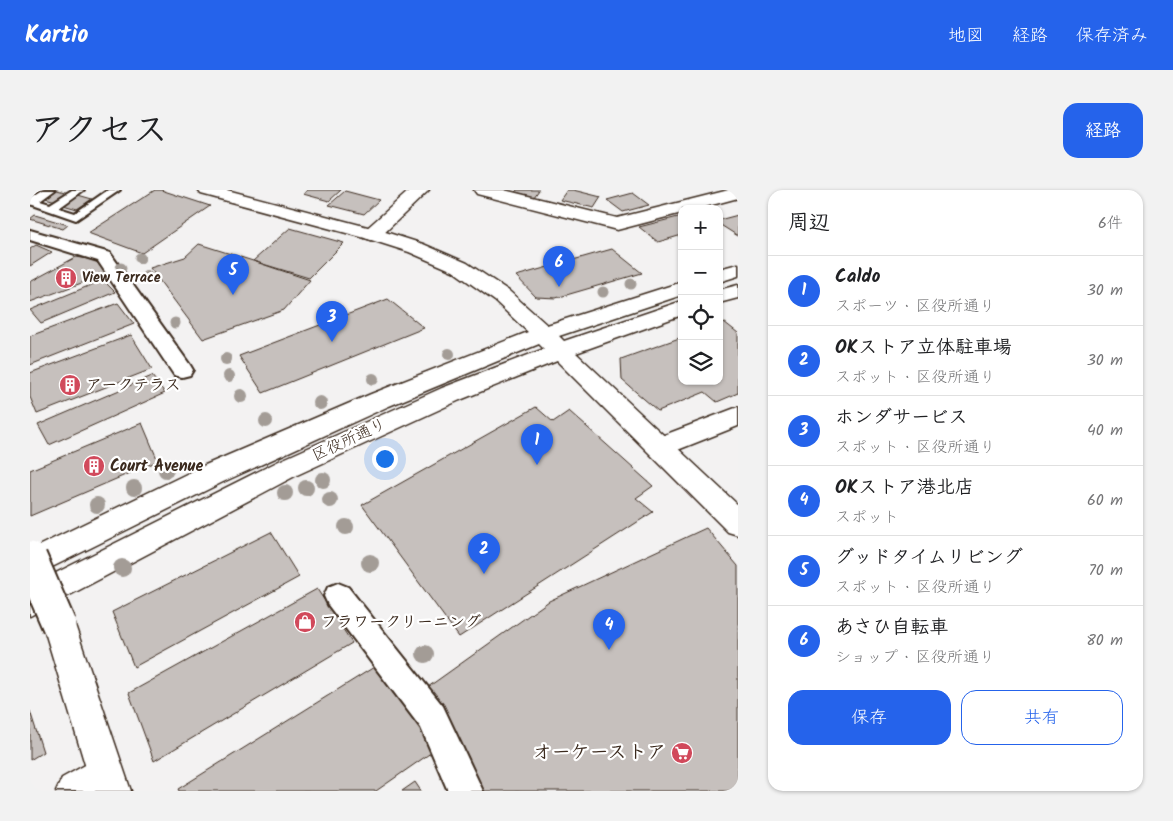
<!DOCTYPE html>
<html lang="ja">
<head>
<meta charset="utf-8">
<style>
  body { margin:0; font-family:Kalam,"Klee One",sans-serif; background:#f2f2f2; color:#202124 }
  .controls { position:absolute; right:15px; top:15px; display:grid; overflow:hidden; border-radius:10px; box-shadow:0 1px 4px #0004 }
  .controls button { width:45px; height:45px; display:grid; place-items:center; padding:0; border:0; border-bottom:1px solid #e0e0e0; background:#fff; color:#202124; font:25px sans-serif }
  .you { position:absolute; left:354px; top:268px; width:18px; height:18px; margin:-12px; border:4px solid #fff; border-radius:50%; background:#1a73e8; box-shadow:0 0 0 8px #1a73e833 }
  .badge { display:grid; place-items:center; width:32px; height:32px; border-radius:50%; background:#2563eb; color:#fff; font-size:16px; font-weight:700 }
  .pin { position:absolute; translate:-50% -41px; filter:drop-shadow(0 1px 2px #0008) }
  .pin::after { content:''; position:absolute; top:26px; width:18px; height:15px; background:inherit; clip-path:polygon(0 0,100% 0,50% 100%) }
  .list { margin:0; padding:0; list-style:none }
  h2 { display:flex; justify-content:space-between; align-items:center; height:65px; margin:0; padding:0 20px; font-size:21px }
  h2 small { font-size:16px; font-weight:400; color:#757577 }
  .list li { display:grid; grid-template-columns:32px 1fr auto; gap:15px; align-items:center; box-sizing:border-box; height:70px; padding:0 20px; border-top:1px solid #e0e0e0 }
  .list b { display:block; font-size:19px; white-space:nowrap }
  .list p { margin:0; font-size:16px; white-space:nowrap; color:#757577 }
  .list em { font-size:16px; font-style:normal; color:#757577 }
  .actions { display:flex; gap:10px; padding:15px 20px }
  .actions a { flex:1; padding:11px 0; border:1px solid #2563eb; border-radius:15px; text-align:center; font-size:18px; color:#2563eb }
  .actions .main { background:#2563eb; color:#fff }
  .icon { flex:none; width:28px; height:28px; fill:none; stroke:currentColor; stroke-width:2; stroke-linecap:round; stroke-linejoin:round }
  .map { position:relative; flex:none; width:708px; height:601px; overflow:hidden; border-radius:15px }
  header { display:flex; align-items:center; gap:30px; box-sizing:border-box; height:70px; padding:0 25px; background:#2563eb; color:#fff }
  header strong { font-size:24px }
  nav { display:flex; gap:28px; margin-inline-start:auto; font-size:18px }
  .intro { display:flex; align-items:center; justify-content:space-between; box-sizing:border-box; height:120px; padding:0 30px }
  h1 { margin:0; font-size:35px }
  .button { padding:12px 22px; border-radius:15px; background:#2563eb; color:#fff; font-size:18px; font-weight:700 }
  main { display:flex; gap:30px; padding:0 30px }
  aside { flex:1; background:#fff; border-radius:15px; box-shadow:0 1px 4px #0004 }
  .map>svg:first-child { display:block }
</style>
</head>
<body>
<header>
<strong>Kartio</strong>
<nav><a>地図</a><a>経路</a><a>保存済み</a></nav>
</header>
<div class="intro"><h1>アクセス</h1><a class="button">経路</a></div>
<main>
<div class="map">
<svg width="708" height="601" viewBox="0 0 708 601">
  <rect width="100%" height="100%" fill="#f3f2f2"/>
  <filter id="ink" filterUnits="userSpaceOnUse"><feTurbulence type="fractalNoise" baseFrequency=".02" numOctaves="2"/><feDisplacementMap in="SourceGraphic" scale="10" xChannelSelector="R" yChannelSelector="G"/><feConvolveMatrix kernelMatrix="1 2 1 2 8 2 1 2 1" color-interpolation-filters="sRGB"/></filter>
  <g filter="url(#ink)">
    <!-- building -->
    <g fill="#c6c0bd" stroke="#3b2a1e">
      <polygon points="27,0 39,3 26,11 15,8"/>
      <polygon points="125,0 131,0 180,16 112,63 58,43"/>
      <polygon points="278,0 311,0 299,11 273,4"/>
      <polygon points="487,0 509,0 504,7 485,2"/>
      <polygon points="537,0 543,0 571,7 564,18 530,10"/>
      <polygon points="315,1 349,10 334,24 299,15"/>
      <polygon points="603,3 619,15 593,22 577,10"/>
      <polygon points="48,5 62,9 47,19 33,15"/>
      <polygon points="5,25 38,35 33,39 0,29"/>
      <polygon points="708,25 708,46 689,34 689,30"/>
      <polygon points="652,26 652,45 628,52 609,37"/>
      <polygon points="260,38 314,53 279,88 223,71"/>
      <polygon points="169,54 223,71 280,90 254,120 173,149 120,78 155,67"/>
      <polygon points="6,55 22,62 0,76 0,59"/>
      <polygon points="582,59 612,83 526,108 506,107 486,86"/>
      <polygon points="46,67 65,70 76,84 0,112 0,92"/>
      <polygon points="73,90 85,102 11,133 0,120"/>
      <polygon points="358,109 394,138 233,203 209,166"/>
      <polygon points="88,113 104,134 0,175 0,146"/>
      <polygon points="694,132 708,143 708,203 687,212 675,202 628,221 592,190 591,169 652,147 652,191 689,191 689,134"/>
      <polygon points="101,145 122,179 7,224 0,207 0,183"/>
      <polygon points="122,186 135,203 19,255 8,235"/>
      <polygon points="506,217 523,232 539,221 623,296 606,308 623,322 429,447 332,315"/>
      <polygon points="112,233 128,271 0,326 0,280"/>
      <polygon points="676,338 708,376 708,601 447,601 398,497 519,411"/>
      <polygon points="241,342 269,387 104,477 82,422"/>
      <polygon points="287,399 322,453 124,571 99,503"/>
      <polygon points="349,474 405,560 346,601 149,601 148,599"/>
      <polygon points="0,521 13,562 0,570"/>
      <polygon points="385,592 391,601 372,601"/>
    </g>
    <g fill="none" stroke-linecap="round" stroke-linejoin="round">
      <!-- service casing -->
      <g stroke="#3b2a1e" stroke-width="4">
        <polygon id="service" points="13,0 25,0 10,11 20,14 42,0 54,0 29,18 45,23 78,0 90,0 46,30 0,14 0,8"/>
      </g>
      <!-- pedestrian casing -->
      <g stroke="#3b2a1e" stroke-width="4">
        <g id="pedestrian">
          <polygon points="0,40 80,63 160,175 163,180 160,185 152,187 144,185 68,71 0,50"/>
          <polygon points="308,393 318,397 413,516 453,601 418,601 391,538 298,415 294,406 298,397"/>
        </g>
      </g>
      <!-- minor casing -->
      <g stroke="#3b2a1e" stroke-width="3">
        <g id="minor">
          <polygon points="380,0 399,0 349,48 342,50 335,48 333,44 335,40"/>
          <polygon points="444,0 474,0 587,28 699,0 708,0 708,8 667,19 652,19 652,23 587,40 447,4"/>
          <polygon points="708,217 708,236 630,267 621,264 617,257 621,250"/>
          <polygon points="75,564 88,570 94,583 88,596 80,601 26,601 32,588"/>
        </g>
      </g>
      <!-- tertiary casing -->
      <g stroke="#3b2a1e" stroke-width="3">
        <g id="tertiary">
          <polygon points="168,0 197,0 349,40 393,54 437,73 479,101 517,135 652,92 652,105 529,146 534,151 652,111 652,125 546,163 708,315 708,345 698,342 527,171 430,210 267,285 0,426 0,396 249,271 412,198 514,159 509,154 359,216 193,292 0,388 0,360 173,276 341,204 498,142 465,111 423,81 379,62 335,48 171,4"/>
          <polygon points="708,74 708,86 689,92 689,79"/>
          <polygon points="708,95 708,108 689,113 689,100"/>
          <polygon points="29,420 40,424 45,435 101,601 63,601 13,435 18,424"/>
        </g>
      </g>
      <!-- service -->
      <use href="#service" fill="#fff" fill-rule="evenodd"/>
      <!-- pedestrian -->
      <use href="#pedestrian" fill="#fff" fill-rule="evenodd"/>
      <!-- minor -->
      <use href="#minor" fill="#fff" fill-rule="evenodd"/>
      <!-- tertiary -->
      <use href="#tertiary" fill="#fff" fill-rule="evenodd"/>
      <!-- tertiary-bridge casing -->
      <g stroke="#3b2a1e" stroke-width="37" stroke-linecap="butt">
        <polyline id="tertiary-bridge" points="0,368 29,435"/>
      </g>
      <!-- tertiary-bridge -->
      <use href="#tertiary-bridge" stroke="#fff" stroke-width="33"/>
    </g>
    <!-- trees -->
    <g fill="#a39c96">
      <circle cx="110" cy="68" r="5.5"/>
      <circle cx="91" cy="78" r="5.5"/>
      <circle cx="117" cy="86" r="5.5"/>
      <circle cx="601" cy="94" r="5.5"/>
      <circle cx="573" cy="102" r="5.5"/>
      <circle cx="145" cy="133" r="5.5"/>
      <circle cx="419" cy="164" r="6"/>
      <circle cx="196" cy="169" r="6"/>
      <circle cx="199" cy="186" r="6"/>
      <circle cx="343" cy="189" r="6"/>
      <circle cx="211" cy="206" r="7"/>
      <circle cx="290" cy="213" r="7"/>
      <circle cx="236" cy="231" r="7"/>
      <circle cx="136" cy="280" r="8"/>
      <circle cx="293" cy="290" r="8"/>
      <circle cx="104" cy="298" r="8"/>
      <circle cx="276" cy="298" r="8"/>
      <circle cx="255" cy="303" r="8"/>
      <circle cx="300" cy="310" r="8"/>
      <circle cx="67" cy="315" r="8"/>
      <circle cx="316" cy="337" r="8"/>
      <circle cx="340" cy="373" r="9"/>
      <circle cx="92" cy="378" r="9"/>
      <circle cx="395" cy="464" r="9"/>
    </g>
  </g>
  <!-- icons -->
  <defs>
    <g id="building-disc" transform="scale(1.125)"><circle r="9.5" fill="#d1495b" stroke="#fff"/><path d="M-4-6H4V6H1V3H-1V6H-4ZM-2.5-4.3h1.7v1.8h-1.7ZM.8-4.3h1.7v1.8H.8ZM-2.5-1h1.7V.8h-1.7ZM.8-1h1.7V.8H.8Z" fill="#fff"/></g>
    <g id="shop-disc" transform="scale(1.125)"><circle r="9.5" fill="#d1495b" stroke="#fff"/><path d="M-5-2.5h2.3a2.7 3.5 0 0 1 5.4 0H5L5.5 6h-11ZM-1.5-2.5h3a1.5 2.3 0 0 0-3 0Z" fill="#fff"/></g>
    <g id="supermarket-disc" transform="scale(1.125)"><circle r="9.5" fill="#d1495b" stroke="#fff"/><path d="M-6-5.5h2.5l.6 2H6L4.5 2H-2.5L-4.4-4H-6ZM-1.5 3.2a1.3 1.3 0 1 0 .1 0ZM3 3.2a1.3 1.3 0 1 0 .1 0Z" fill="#fff"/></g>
  </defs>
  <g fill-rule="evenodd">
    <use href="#building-disc" x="36" y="88"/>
    <use href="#building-disc" x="40" y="195"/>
    <use href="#building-disc" x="64" y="276"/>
    <use href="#shop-disc" x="275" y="432"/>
    <use href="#supermarket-disc" x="652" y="563"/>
  </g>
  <g text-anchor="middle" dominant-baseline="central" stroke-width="4.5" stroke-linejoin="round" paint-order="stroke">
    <!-- far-poi labels -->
    <g font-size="14" font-weight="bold" fill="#3b2a1e" stroke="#fff" text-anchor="start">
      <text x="52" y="88">View Terrace</text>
    </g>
    <!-- poi labels -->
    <g font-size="16" font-weight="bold" fill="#3b2a1e" stroke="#fff" text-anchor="start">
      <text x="56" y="195">アークテラス</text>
      <text x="80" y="276">Court Avenue</text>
      <text x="291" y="432">フラワークリーニング</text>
    </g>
    <!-- street labels -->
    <g font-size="16" fill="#3b2a1e" stroke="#fff">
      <text transform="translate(319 250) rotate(-25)">区役所通り</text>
    </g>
    <!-- near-poi labels -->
    <g font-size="19" font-weight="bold" fill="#3b2a1e" stroke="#fff" text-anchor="end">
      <text x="636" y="563">オーケーストア</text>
    </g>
  </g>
</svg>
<div class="controls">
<button>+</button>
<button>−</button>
<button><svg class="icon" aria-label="locate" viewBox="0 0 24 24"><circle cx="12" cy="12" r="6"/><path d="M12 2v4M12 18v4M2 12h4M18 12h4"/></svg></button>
<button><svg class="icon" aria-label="layers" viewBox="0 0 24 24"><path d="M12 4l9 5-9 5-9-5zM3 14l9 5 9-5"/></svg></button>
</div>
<div class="you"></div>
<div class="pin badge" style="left:507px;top:275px">1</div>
<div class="pin badge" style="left:454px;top:384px">2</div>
<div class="pin badge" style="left:302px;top:152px">3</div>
<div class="pin badge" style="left:579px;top:460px">4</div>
<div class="pin badge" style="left:203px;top:105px">5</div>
<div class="pin badge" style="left:529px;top:97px">6</div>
</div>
<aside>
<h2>周辺<small>6件</small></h2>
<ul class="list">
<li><span class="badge">1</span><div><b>Caldo</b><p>スポーツ · 区役所通り</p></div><em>30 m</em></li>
<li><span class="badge">2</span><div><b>OKストア立体駐車場</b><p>スポット · 区役所通り</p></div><em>30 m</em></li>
<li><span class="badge">3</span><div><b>ホンダサービス</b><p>スポット · 区役所通り</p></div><em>40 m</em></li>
<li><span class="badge">4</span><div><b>OKストア港北店</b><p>スポット</p></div><em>60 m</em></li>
<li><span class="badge">5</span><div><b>グッドタイムリビング</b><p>スポット · 区役所通り</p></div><em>70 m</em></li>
<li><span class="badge">6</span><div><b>あさひ自転車</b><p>ショップ · 区役所通り</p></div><em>80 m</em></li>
</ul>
<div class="actions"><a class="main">保存</a><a>共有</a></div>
</aside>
</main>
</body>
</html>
